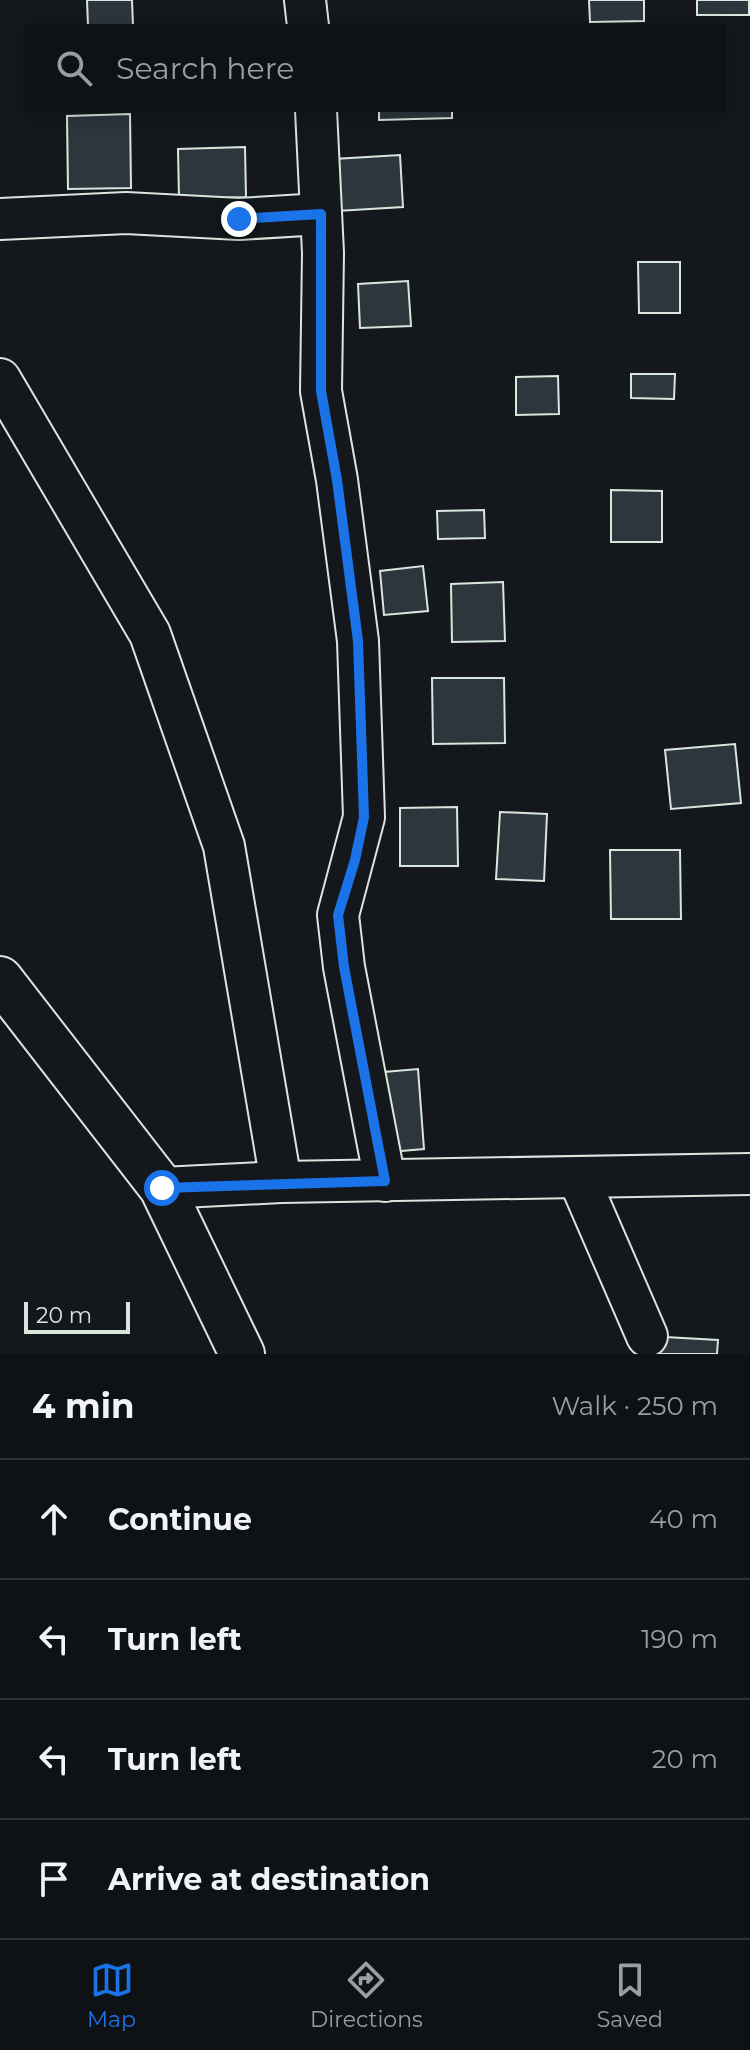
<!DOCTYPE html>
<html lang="en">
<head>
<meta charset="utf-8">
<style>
  body { margin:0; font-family:Montserrat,sans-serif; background:#181b1e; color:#f1f3f6 }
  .scale { position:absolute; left:24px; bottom:20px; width:106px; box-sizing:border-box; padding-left:8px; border:4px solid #d8e6dc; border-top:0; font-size:22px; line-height:28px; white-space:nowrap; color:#d8e6dc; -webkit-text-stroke:6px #14181c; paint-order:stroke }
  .stop { position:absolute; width:24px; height:24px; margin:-18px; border:6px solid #1a73e8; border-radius:50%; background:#fff }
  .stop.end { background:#1a73e8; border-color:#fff; box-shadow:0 2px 8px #0008 }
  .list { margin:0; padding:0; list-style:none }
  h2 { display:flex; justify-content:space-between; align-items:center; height:104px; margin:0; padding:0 32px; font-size:34px }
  h2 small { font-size:26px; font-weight:400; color:#9b9ea0 }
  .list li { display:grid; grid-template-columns:52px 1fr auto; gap:24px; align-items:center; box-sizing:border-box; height:120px; padding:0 32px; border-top:2px solid #2f3234 }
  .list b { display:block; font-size:30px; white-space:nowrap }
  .list em { font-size:26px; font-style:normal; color:#9b9ea0 }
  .icon { flex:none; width:44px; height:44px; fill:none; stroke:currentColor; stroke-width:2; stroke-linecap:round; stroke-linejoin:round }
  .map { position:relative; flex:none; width:750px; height:1354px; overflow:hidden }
  .search { position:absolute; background:#0f1215; box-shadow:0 4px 20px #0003; left:24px; right:24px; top:24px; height:88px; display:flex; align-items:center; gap:20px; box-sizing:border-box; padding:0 28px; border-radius:0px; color:#9b9ea0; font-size:30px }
  .sheet { height:584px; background:#0f1215 }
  nav { display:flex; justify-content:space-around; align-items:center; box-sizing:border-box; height:112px; border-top:2px solid #2f3234; background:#0f1215; font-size:22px; color:#9b9ea0 }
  nav a { display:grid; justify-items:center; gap:4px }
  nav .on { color:#1a73e8 }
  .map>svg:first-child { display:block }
</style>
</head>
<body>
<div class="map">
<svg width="750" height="1354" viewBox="0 0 750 1354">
  <rect width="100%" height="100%" fill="#14181c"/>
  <!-- building -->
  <g fill="#2c363c" stroke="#d8e6dc" stroke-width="2">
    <polygon points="87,0 132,0 133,26 88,26"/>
    <polygon points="589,0 644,0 644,21 590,22"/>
    <rect x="697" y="0" width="52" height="15"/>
    <polygon points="379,110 452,110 452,118 379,120"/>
    <polygon points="130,114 131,188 68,189 67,116"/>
    <polygon points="245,147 246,197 179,199 178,149"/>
    <polygon points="400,155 403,207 337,211 334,159"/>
    <polygon points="638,262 680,262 680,313 639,313"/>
    <polygon points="408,281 411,326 360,328 358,284"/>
    <polygon points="631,374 675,374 674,399 631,398"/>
    <polygon points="558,376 559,414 516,415 516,377"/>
    <polygon points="611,490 662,491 662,542 611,542"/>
    <polygon points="484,510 485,538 438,539 437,511"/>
    <polygon points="423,566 428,611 384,615 380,571"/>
    <polygon points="503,582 505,641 452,642 451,584"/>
    <polygon points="432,678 504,678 505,743 433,744"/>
    <polygon points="735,744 741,803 671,809 665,750"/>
    <polygon points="457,807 458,866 400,866 400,808"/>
    <polygon points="500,812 547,814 544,881 496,879"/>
    <polygon points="610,850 680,850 681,919 611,919"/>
    <polygon points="418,1069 424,1149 390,1152 384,1072"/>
    <polygon points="647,1336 718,1340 717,1354 646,1354"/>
  </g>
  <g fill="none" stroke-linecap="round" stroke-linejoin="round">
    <!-- minor casing -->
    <g stroke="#d8e6dc" stroke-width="44">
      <g id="minor">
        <polyline points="305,0 308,26"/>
        <polyline points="316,110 323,253 321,391 337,480 358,641 364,817 338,915 344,967 385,1181"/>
        <polyline points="0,219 126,213 239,219 321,214"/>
        <polyline points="0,379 150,634 224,846 281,1182"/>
        <polyline points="578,1177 647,1336"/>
        <polyline points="162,1188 281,1182 750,1174"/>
      </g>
    </g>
    <!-- highway casing -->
    <g stroke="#d8e6dc" stroke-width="48">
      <polyline id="highway" points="0,979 162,1188 242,1354"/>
    </g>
    <!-- minor -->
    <use href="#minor" stroke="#14181c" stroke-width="40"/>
    <!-- highway -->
    <use href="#highway" stroke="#14181c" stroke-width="44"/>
  </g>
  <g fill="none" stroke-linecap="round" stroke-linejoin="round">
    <!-- route -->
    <polyline stroke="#1a73e8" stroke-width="10" points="162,1188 385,1181 344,967 338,915 355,860 364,817 358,641 337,480 321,391 321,214 239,219"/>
  </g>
</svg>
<div class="scale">20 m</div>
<div class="stop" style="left:162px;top:1188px"></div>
<div class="stop end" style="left:239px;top:219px"></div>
<div class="search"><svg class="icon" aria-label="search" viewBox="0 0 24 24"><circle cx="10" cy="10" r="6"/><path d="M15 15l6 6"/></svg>Search here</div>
</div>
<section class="sheet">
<h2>4 min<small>Walk · 250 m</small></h2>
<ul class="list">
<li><svg class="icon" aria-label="ahead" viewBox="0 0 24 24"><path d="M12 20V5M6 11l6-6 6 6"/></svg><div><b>Continue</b></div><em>40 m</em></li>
<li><svg class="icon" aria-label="left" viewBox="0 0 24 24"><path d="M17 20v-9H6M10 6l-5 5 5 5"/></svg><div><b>Turn left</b></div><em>190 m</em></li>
<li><svg class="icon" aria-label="left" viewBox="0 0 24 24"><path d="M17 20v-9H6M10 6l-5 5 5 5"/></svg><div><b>Turn left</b></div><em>20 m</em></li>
<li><svg class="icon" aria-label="arrive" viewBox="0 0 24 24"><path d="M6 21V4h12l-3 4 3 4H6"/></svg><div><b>Arrive at destination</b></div></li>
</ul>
</section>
<nav>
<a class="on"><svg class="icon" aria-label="map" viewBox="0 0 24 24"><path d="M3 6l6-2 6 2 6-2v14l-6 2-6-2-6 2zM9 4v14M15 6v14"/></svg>Map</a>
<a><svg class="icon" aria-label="directions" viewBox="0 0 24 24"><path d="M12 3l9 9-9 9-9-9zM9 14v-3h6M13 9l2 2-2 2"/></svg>Directions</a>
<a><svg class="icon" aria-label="saved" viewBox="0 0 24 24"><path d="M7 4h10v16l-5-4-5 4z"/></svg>Saved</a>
</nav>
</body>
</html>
